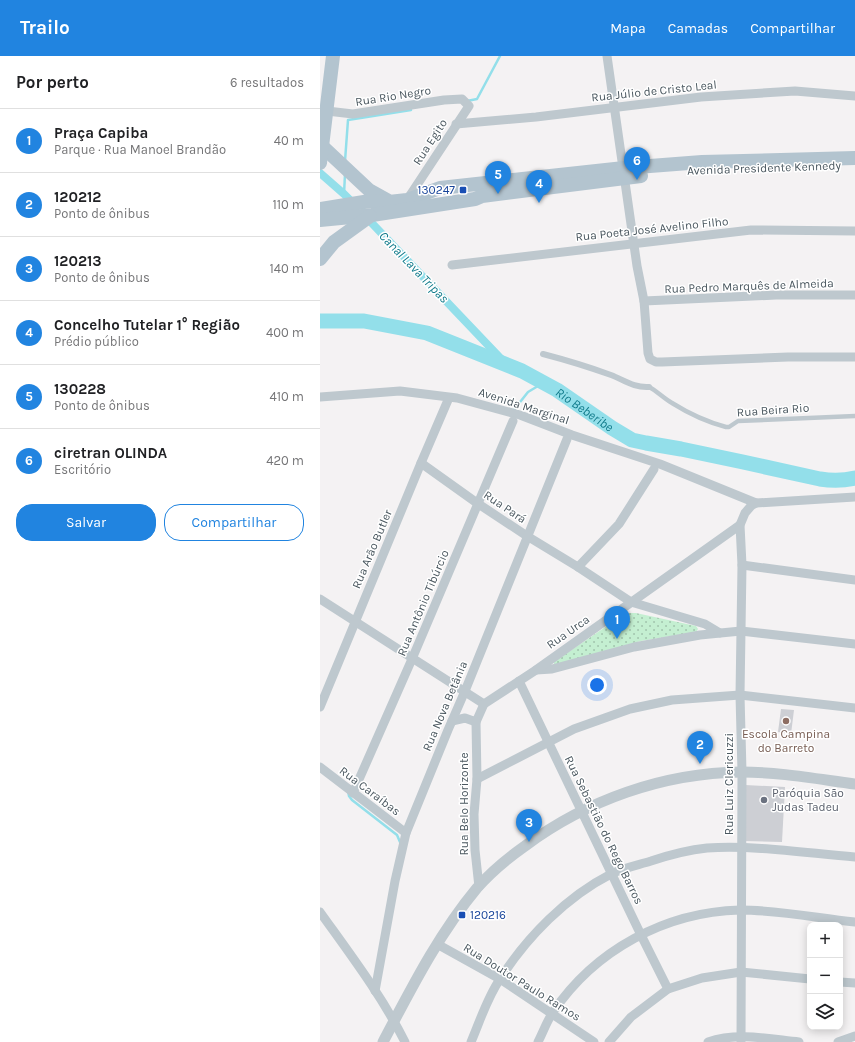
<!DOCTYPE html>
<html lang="pt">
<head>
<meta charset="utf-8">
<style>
  body { margin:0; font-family:Karla,sans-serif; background:#f2f2f2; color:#202124 }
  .controls { position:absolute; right:12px; bottom:12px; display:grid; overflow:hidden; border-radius:8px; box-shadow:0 2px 10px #0003 }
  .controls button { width:36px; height:36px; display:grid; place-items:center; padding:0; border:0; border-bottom:1px solid #e0e0e0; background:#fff; color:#202124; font:20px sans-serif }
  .you { position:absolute; left:277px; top:629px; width:14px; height:14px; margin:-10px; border:3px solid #fff; border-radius:50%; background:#1a73e8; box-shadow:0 0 0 6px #1a73e833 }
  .badge { display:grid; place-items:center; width:26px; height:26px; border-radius:50%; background:#2184e0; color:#fff; font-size:13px; font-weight:700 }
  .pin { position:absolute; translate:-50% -33px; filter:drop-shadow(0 1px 2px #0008) }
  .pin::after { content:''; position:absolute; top:21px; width:14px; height:12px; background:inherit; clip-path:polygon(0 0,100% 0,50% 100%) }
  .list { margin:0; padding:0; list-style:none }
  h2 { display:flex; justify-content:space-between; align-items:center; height:52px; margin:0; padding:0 16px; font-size:17px }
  h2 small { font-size:13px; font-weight:400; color:#757577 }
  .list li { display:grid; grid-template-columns:26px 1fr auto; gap:12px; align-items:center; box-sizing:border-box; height:64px; padding:0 16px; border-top:1px solid #e0e0e0 }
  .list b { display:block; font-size:15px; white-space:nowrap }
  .list p { margin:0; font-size:13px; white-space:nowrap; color:#757577 }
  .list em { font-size:13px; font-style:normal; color:#757577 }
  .actions { display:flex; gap:8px; padding:12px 16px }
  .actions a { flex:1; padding:9px 0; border:1px solid #2184e0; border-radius:16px; text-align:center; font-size:14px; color:#2184e0 }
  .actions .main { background:#2184e0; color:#fff }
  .icon { flex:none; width:22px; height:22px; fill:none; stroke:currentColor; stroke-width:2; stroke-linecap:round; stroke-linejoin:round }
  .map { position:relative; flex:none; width:535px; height:986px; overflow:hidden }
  header { display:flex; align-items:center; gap:24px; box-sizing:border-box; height:56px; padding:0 20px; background:#2184e0; color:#fff }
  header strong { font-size:19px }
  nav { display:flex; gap:22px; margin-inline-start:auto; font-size:14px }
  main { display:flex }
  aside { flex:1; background:#fff }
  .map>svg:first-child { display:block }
</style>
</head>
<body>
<header>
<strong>Trailo</strong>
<nav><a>Mapa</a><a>Camadas</a><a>Compartilhar</a></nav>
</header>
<main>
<aside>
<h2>Por perto<small>6 resultados</small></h2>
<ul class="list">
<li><span class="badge">1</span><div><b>Praça Capiba</b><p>Parque · Rua Manoel Brandão</p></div><em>40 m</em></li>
<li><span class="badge">2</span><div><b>120212</b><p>Ponto de ônibus</p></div><em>110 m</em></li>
<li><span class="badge">3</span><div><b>120213</b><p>Ponto de ônibus</p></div><em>140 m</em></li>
<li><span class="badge">4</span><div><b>Concelho Tutelar 1° Região</b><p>Prédio público</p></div><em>400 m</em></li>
<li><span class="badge">5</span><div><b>130228</b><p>Ponto de ônibus</p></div><em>410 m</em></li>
<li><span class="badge">6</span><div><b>ciretran OLINDA</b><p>Escritório</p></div><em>420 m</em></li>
</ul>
<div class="actions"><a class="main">Salvar</a><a>Compartilhar</a></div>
</aside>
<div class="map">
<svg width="535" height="986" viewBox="0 0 535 986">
  <defs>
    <pattern id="park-dots" width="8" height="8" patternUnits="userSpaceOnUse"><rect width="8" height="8" fill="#c4efd1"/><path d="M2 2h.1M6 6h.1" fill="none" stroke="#a1c4ad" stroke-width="1.8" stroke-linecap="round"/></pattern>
  </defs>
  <rect width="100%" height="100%" fill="#f4f2f3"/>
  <!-- park -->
  <polygon fill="url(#park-dots)" points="309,557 316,557 376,570 378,573 376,576 321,585 234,609 234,606 297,563"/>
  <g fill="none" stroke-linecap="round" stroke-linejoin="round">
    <!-- stream -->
    <g stroke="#93dfea" stroke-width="2.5">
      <polyline points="147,45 157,43 180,0"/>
      <polyline points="25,105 28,64 91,54"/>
      <polyline points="24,138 25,118"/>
      <polyline points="193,355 208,336 223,327"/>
      <polyline points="28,735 29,740 32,744 77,779 80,786"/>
    </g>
    <!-- canal -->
    <g stroke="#93dfea" stroke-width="8">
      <polyline points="0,117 24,138 35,149"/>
      <polyline points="46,161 186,308"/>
    </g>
    <!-- river -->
    <path stroke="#93dfea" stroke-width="15" id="s1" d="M0,265h44l63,12 95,38 35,19 55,38 20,12 14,3 35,6 62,13 77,17c12,2 23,2 35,-1"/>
  </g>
  <!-- building -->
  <g fill="#cdcfd4">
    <polygon points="461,653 474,654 471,678 458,676"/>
    <polygon points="425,729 465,731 462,786 423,785"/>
  </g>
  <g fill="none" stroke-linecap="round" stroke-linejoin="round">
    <!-- service -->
    <path stroke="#bec8ce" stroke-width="4.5" d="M329,331c8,4 14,11 23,16 16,10 35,19 54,24h3l9,-6 117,-5"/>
    <!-- pedestrian -->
    <path stroke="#bec8ce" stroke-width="6" d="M223,298c23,6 46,13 68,21 13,5 23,13 38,12"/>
    <!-- minor -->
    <g stroke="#bec8ce" stroke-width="9">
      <polyline points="287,0 317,210 324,245 328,297 330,303 336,306 342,306 468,301 535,301"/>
      <polyline points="7,55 33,58 124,44 142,43 149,50 87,144"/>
      <polyline points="136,68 216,61 381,41 475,35 535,40"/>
      <polyline points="132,209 431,174 535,175"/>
      <polyline points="324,245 456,239 535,239"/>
      <polyline points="0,341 80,335 137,342 200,359 252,379 340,408 436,447"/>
      <polyline points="101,407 157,447 207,480 258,511 311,546 385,568 400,577"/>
      <polyline points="422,509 535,524"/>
      <polyline points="258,511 299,468 334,413"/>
      <polyline points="0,543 164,648"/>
      <polyline points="216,614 232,613 314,591 380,579 421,575 535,588"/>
      <polyline points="199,625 321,879 348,933"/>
      <polyline points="0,651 101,407 128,344"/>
      <polyline points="132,665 145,662 156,666 164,648 216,614 420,469"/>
      <polyline points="156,666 157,723 154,758 155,794 159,831"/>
      <polyline points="0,711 86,777"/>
      <polyline points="157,723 254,673 310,653 352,644 420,639 535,652"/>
      <polyline points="33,737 92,603 193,365"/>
      <path d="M0,856c30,42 62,84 85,130"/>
      <polyline points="117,888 180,923 274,986"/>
      <polyline points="520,926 535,927"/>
      <polyline points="55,935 75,825 86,777 128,674 145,635 247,383"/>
      <path d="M151,986c9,-21 16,-44 29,-63 27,-42 66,-82 111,-105 12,-6 27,-9 40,-13 18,-6 37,-11 56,-13 49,-3 99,5 148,9"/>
      <path d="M218,986c5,-10 9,-21 15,-30 42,-62 112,-100 187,-102 38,0 77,8 115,12"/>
      <polyline points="289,986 311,961 348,933 382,922 421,916 490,923"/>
      <path d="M388,986c29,-10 61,-3 91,0"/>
      <polyline points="421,986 422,716 420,639 422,509 420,469 425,457 431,450 436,447 535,441"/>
      <polyline points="518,986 535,980"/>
    </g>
    <!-- tertiary -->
    <path stroke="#bec8ce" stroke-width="11" d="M63,986c28,-53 55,-107 94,-154 14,-16 31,-30 48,-42 62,-46 138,-73 216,-74 38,0 76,7 114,12"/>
    <!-- primary -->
    <g stroke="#b3c4cf" stroke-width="14">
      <polyline points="2,90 49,134 67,144"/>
      <polyline points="0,107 13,0"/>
      <polyline points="0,153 50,145 69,146 87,144 120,132 304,112 382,106 535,102"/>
      <polyline points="0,164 52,159 155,143 162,140 321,120"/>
      <polyline points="0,203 14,186 50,160"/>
    </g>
  </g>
  <!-- markers -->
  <g fill="#1a4fb4" stroke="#fff" stroke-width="1.5">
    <rect x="139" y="130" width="8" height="8" rx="2"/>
    <rect x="138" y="855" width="8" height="8" rx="2"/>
  </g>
  <circle fill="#8d6e63" stroke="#fff" stroke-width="1.5" cx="466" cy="665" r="4"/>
  <circle fill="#6b7280" stroke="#fff" stroke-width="1.5" cx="444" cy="744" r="4"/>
  <g text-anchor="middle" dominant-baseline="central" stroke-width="3" stroke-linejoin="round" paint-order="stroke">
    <!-- street labels -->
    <g font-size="12" fill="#4a575f" stroke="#fff">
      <text transform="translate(334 35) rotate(-6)">Rua Júlio de Cristo Leal</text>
      <text transform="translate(73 40) rotate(-9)">Rua Rio Negro</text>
      <text transform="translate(110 86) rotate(-57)">Rua Egito</text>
      <text transform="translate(444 112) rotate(-2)">Avenida Presidente Kennedy</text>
      <text transform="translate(332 173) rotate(-6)">Rua Poeta José Avelino Filho</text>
      <text transform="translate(429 230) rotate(-2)">Rua Pedro Marquês de Almeida</text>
      <text transform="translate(204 350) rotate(18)">Avenida Marginal</text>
      <text transform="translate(453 354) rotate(-4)">Rua Beira Rio</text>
      <text transform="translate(185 451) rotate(34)">Rua Pará</text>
      <text transform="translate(52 493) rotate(-67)">Rua Arão Butler</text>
      <text transform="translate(103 547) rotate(-67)">Rua Antônio Tibúrcio</text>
      <text transform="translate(248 576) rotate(-35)">Rua Urca</text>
      <text transform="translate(125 650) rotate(-67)">Rua Nova Betânia</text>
      <text transform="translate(409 728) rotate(-90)">Rua Luiz Clericuzzi</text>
      <text transform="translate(50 735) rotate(37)">Rua Caraíbas</text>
      <text transform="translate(144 748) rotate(-90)">Rua Belo Horizonte</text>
      <text transform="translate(284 774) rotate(64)">Rua Sebastião do Rego Barros</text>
      <text transform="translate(202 926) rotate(32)">Rua Doutor Paulo Ramos</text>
    </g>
    <!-- transit labels -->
    <g font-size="12" fill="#164399" stroke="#fff" text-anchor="end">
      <text x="135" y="134">130247</text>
      <text x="150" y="859" text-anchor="start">120216</text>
    </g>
    <!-- education labels -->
    <g font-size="12" fill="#785e54" stroke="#fff">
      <text x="466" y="678">Escola Campina<tspan x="466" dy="14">do Barreto</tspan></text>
    </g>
    <!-- worship labels -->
    <g font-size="12" fill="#5b616d" stroke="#fff" text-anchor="start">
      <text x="452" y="737">Paróquia São<tspan x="452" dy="14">Judas Tadeu</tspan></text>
    </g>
    <!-- water labels -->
    <g font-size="13" font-style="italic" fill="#127c8c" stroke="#fff">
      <text transform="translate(94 211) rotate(46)">Canal Lava Tripas</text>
      <text stroke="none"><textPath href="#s1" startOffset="284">Rio Beberibe</textPath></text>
    </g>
  </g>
</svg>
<div class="controls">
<button>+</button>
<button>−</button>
<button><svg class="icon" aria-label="layers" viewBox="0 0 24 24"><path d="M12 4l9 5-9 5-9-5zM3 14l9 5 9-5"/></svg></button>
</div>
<div class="you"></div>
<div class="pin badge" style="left:297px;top:583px">1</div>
<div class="pin badge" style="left:380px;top:708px">2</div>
<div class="pin badge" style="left:209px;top:786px">3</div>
<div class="pin badge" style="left:219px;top:147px">4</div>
<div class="pin badge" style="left:178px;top:138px">5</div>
<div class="pin badge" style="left:317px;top:124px">6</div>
</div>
</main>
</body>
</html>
